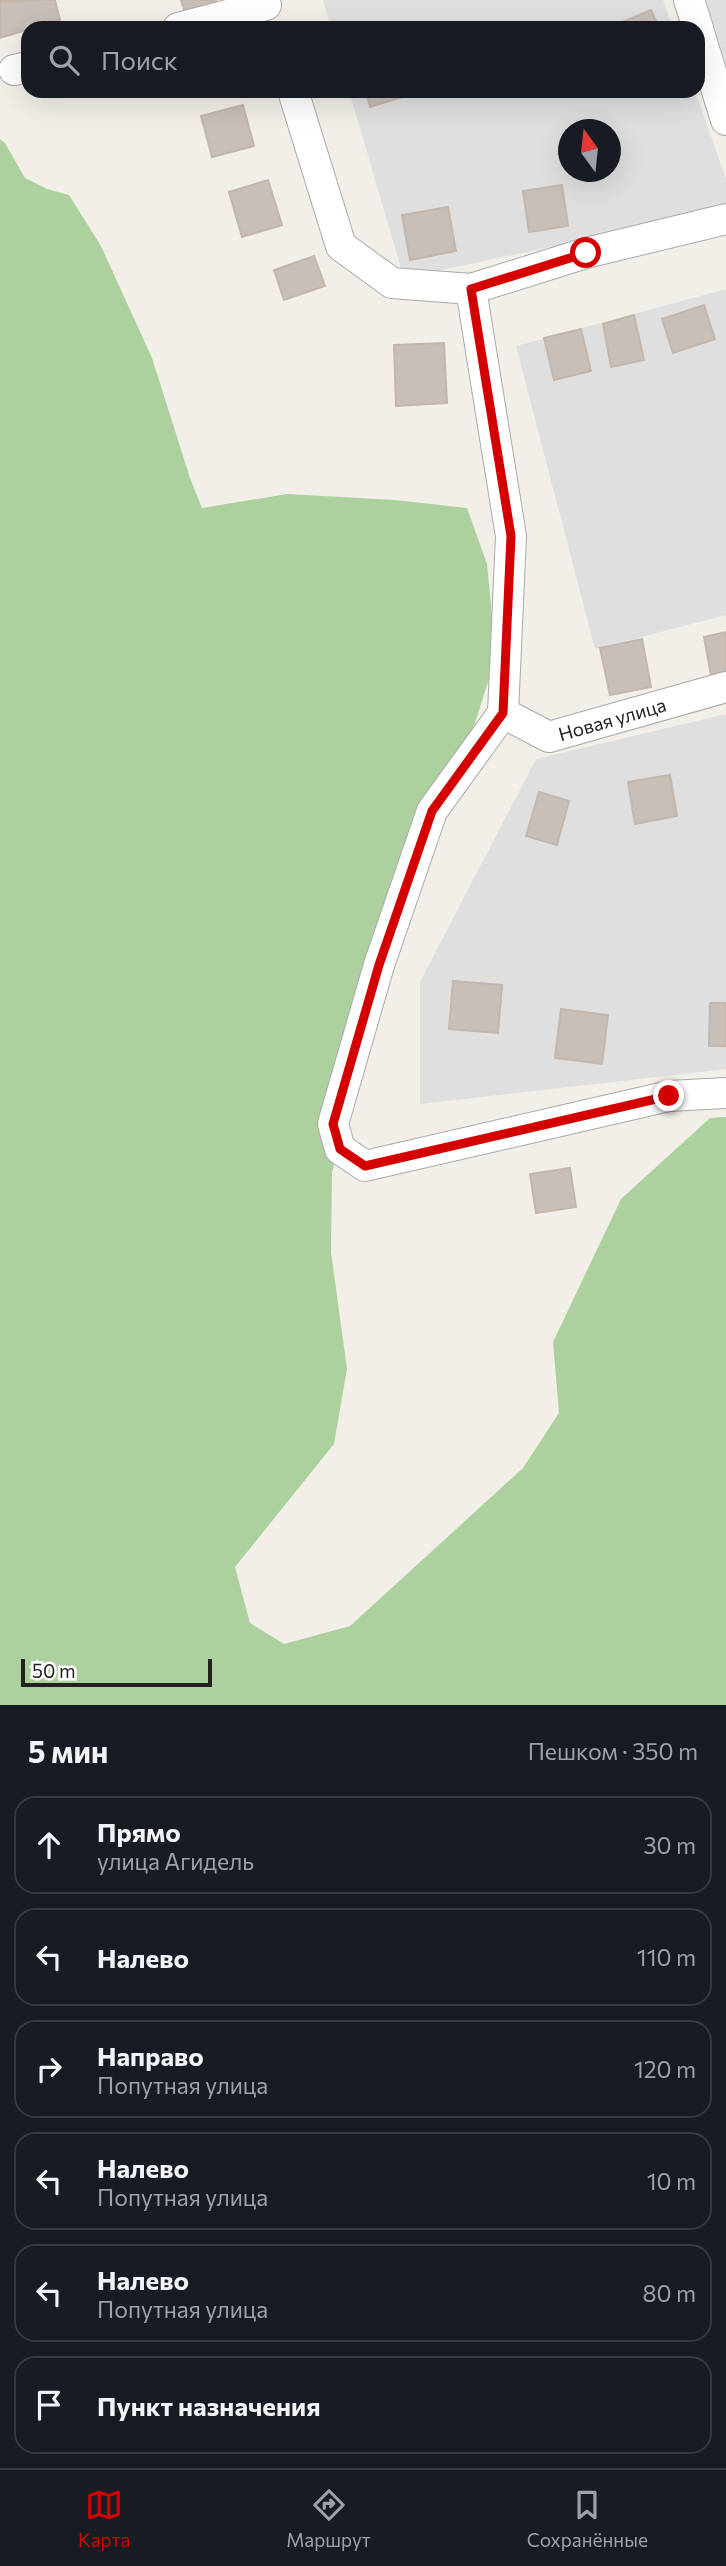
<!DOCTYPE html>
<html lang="ru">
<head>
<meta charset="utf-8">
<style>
  body { margin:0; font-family:Commissioner,sans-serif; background:#20242c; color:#f1f3f6 }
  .compass { position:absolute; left:558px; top:119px; width:63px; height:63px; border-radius:50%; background:#171b24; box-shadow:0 7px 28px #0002; rotate:345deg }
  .scale { position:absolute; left:21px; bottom:18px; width:191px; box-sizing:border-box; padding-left:7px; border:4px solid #222; border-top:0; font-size:19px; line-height:24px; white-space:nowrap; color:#222; -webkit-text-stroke:5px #fff; paint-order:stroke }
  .stop { position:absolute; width:21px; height:21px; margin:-16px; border:5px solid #d40000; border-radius:50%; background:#fff }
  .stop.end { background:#d40000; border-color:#fff; box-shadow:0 2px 7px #0008 }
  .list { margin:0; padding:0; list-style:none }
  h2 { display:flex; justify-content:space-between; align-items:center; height:91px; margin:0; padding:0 28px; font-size:30px }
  h2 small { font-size:23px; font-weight:400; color:#9ea1a6 }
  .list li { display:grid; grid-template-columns:46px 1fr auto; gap:21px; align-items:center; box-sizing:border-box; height:98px; margin:0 14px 14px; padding:0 14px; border:2px solid #363941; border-radius:21px }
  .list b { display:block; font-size:26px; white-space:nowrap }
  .list p { margin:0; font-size:23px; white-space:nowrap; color:#9ea1a6 }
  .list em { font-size:23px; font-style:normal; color:#9ea1a6 }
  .icon { flex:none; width:38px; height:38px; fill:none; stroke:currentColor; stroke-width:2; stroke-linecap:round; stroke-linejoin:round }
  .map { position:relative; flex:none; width:726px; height:1705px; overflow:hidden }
  .search { position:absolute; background:#171b24; box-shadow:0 7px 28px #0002; left:21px; right:21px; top:21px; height:77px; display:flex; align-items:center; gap:18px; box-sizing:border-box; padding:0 24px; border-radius:21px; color:#9ea1a6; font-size:26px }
  .sheet { height:763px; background:#171b24 }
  nav { display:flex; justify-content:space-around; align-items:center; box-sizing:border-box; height:98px; border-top:2px solid #363941; background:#171b24; font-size:19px; color:#9ea1a6 }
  nav a { display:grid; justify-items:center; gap:4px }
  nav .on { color:#d40000 }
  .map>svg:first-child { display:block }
</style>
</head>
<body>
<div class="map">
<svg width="726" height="1705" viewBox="0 0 726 1705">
  <rect width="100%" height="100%" fill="#f2efe9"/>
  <!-- residential -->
  <g fill="#e0dfdf" fill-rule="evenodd">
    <polygon points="323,0 663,0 673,28 331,28"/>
    <polygon points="706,0 726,0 726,62"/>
    <path d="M349,91h346l31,88v31l-322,68zM568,130h42v42h-42z"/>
    <polygon points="726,289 726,615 595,649 516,346"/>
    <polygon points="726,714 726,1069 420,1104 420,982 536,759"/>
  </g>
  <!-- forest -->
  <polygon fill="#add19e" points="0,139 5,143 25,178 47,189 69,195 101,246 152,358 190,478 202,508 287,494 395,500 467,508 487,564 496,657 473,729 379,965 332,1173 331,1252 347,1369 334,1444 235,1567 250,1623 284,1644 350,1626 523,1468 559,1413 553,1342 621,1199 710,1118 726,1117 726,1705 0,1705"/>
  <!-- building -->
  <g fill="#c7bfb8" stroke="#c4b6ab" stroke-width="2">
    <polygon points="55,0 60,20 0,38 0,1"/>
    <polygon points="181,0 216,0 217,3 185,12"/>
    <polygon points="651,10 659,28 614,28 613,26"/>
    <polygon points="366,91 422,91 370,107"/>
    <polygon points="243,105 254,146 212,157 201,116"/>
    <polygon points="268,180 282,225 242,237 229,192"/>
    <polygon points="562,185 568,226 529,232 523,191"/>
    <polygon points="448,207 456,251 410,260 402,215"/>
    <polygon points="314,256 325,286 284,300 274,270"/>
    <polygon points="704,305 715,339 673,353 662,319"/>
    <polygon points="634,315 644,360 611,367 603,324"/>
    <polygon points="581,329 591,371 554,380 544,338"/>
    <polygon points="444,343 447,403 396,406 394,345"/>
    <polygon points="726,632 726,672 711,675 704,637"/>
    <polygon points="642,639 651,687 610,695 600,648"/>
    <polygon points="670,775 677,816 635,824 628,782"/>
    <polygon points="539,792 569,801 557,845 526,836"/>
    <polygon points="453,981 502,985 498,1033 449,1029"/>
    <polygon points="710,1003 726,1003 726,1046 709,1046"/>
    <polygon points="561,1009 608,1015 602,1064 555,1058"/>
    <polygon points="570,1168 576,1207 536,1213 530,1174"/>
  </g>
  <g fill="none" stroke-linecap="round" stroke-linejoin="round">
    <!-- minor casing -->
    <g stroke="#a9a9a9" stroke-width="32">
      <g id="minor">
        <polyline points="689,0 698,28"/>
        <polyline points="178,28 266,5"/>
        <polyline points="698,29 726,120"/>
        <polyline points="14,70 28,67"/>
        <polyline points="293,91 341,246 392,283 471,289 586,253 726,219"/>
        <polyline points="471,289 511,536 503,713"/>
        <polyline points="503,713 432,811 379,965 333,1124 340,1149 365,1166 669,1096 726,1093"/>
        <polyline points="503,713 549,737 726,687"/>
      </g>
    </g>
    <!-- minor -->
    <use href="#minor" stroke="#fff" stroke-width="30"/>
  </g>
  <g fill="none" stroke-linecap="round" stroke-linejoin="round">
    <!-- route -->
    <polyline stroke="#d40000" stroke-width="9" points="586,253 471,289 511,536 503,713 432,811 379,965 333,1124 340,1149 365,1166 669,1096"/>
  </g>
  <g text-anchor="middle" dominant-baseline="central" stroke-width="5" stroke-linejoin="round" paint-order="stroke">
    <!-- street labels -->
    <g font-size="19" fill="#222" stroke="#fff">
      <text transform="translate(612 719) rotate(-16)">Новая улица</text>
    </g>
  </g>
</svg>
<svg class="compass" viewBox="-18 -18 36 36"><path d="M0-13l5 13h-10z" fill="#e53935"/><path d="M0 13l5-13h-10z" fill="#9ea1a6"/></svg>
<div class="scale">50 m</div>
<div class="stop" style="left:586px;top:253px"></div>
<div class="stop end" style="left:669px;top:1096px"></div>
<div class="search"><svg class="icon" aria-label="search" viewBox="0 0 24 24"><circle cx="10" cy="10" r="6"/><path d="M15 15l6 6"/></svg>Поиск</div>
</div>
<section class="sheet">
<h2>5 мин<small>Пешком · 350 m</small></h2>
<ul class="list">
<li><svg class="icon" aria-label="ahead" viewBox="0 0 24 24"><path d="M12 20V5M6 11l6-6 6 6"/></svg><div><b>Прямо</b><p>улица Агидель</p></div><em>30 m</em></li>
<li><svg class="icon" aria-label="left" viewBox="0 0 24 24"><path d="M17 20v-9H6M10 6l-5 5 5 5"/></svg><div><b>Налево</b></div><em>110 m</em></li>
<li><svg class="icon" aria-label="right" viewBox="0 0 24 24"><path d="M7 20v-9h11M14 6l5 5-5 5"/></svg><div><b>Направо</b><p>Попутная улица</p></div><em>120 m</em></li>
<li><svg class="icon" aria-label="left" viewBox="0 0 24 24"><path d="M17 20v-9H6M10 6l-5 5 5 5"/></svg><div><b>Налево</b><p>Попутная улица</p></div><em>10 m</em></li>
<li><svg class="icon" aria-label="left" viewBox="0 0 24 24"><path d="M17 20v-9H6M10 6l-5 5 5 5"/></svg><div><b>Налево</b><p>Попутная улица</p></div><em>80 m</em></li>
<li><svg class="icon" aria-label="arrive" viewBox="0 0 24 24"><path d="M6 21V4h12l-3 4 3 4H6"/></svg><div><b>Пункт назначения</b></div></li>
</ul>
</section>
<nav>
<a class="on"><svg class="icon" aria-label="map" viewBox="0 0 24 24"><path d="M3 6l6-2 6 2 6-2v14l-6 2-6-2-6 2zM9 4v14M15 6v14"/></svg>Карта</a>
<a><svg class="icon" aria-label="directions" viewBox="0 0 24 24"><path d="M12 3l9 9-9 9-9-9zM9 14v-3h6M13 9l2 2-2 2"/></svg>Маршрут</a>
<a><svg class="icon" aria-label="saved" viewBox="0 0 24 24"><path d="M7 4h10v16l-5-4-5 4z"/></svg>Сохранённые</a>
</nav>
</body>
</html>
